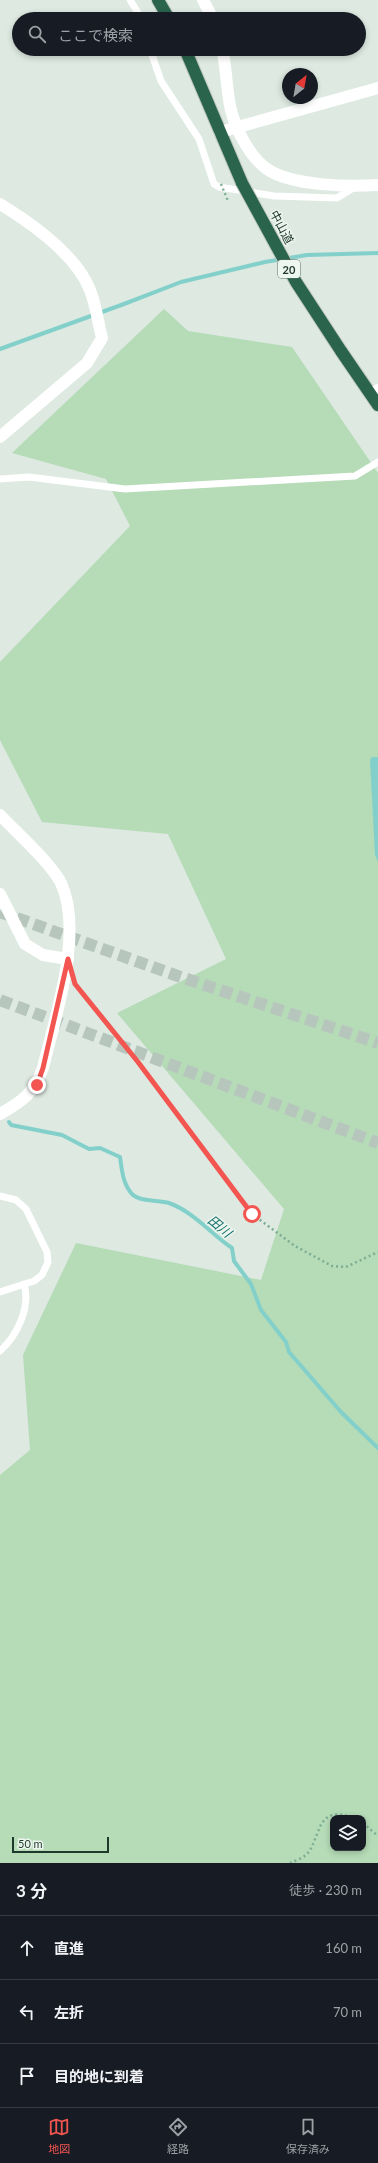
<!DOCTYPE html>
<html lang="ja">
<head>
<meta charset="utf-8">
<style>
  body { margin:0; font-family:Lato,"Noto Sans JP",sans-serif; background:#20242c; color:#f1f3f6 }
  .controls { position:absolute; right:12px; bottom:12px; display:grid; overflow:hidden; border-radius:8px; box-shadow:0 2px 6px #0003 }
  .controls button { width:36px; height:36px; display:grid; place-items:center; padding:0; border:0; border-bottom:1px solid #363941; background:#171b24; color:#f1f3f6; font:20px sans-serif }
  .compass { position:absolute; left:282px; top:68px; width:36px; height:36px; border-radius:50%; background:#171b24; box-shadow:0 2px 6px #0003; rotate:31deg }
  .scale { position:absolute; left:12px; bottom:10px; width:97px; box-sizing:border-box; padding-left:4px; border:2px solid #1f382c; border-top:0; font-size:11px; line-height:14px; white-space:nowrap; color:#1f382c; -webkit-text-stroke:3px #edf6ef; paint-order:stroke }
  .stop { position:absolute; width:12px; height:12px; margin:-9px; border:3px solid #f35550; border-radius:50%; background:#fff }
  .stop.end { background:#f35550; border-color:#fff; box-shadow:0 1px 4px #0008 }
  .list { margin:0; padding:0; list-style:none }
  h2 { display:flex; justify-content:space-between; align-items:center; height:52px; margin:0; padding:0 16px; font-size:17px }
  h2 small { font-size:13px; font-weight:400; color:#9ea1a6 }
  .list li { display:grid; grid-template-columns:26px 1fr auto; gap:12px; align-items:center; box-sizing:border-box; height:64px; padding:0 16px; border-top:1px solid #363941 }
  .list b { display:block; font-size:15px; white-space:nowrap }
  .list em { font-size:13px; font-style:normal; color:#9ea1a6 }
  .icon { flex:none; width:22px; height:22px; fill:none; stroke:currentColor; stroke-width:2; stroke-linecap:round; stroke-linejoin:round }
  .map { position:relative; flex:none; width:378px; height:1863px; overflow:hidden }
  .search { position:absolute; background:#171b24; box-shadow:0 2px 6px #0003; left:12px; right:12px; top:12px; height:44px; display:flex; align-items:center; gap:10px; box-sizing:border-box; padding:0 14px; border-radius:22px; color:#9ea1a6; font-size:15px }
  .sheet { height:244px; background:#171b24 }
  nav { display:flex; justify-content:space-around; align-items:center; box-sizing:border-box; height:56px; border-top:1px solid #363941; background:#171b24; font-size:11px; color:#9ea1a6 }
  nav a { display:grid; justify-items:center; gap:2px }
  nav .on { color:#f35550 }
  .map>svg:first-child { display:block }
</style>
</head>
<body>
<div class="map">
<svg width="378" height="1863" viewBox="0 0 378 1863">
  <rect width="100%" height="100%" fill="#dde9e1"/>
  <!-- green -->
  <path fill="#b5dbb7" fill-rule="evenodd" d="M164,309l24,22 104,16 86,126v1390h-378v-388l30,-25 -7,-95 53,-112 185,37 23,-71 -167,-196 109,-54 -58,-125 -126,-12 -42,-82v-78l130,-136 -24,-47 -94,-26zM333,1818h30v30h-30z"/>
  <!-- water -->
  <polygon fill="#83d0cb" points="372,757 378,757 378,862 375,855 370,760"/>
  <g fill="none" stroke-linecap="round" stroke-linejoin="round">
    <!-- stream -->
    <g stroke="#83d0cb" stroke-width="4">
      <polyline points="0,349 124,304 181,282 265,262 307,255 378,253"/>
      <path d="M9,1122l2,3 51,10 27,14 11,-1 20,9c2,14 3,28 13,38 8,7 26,5 36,8 25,9 42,31 63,45l2,13 17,23 10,26 25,32 3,10 52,60 37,36"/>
    </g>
    <!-- highway-tunnel -->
    <g stroke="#b7c6bd" stroke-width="12" stroke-dasharray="12 6" stroke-linecap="butt">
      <polyline points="0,912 175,975 378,1043"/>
      <polyline points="0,1000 378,1143"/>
    </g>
    <!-- highway casing -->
    <g stroke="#c0c7c4" stroke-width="14">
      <g id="highway">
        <polyline points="158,0 169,19"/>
        <polyline points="185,49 242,183"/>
        <polyline points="341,351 378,405"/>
      </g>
    </g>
    <!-- path -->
    <g stroke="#7dad93" stroke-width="2.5" stroke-dasharray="2 3" stroke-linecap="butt">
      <polyline points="75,984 138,1062 252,1214 295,1246 332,1266 346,1267 378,1252"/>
      <polyline points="363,1823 378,1836"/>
      <path d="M290,1863c5,-2 13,-5 17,-9 14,-15 8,-51 47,-36"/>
    </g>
    <!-- lane -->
    <g stroke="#fff" stroke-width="7">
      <polyline points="130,0 142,19"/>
      <polyline points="150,49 161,81 199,139 214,184 219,187 274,196 337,198 355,187"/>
      <polyline points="0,479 29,477 125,489 355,476 378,462"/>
      <polyline points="0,1196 16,1200 26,1209 47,1252 48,1262 42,1275 34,1281 0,1292"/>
      <path d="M0,1351c17,-15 31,-44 24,-67"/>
    </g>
    <!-- street -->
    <g stroke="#fff" stroke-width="12">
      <polyline points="203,0 213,19"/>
      <path d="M222,49c5,20 4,41 9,61 5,20 19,47 36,59 25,17 82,18 111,16"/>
      <polyline points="220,132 378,88"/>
      <path d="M0,204c31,19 76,50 90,86 6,15 8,32 12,48l-15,25 -87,74"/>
      <polyline points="371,394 378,390"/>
      <path d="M0,815c16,17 51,48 61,68 23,50 -6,134 -18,185 -9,25 -20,33 -43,46"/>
      <polyline points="0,894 25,944 43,955 68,959"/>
    </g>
    <!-- highway -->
    <use href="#highway" stroke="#2a644c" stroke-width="12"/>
    <!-- highway-bridge casing -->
    <g stroke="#c0c7c4" stroke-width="14" stroke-linecap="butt">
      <polyline id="highway-bridge" points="242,183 296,282 341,351"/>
    </g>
    <!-- path-bridge -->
    <polyline stroke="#7dad93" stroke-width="2.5" stroke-dasharray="2 3" stroke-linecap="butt" points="221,184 228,201"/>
    <!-- highway-bridge -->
    <use href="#highway-bridge" stroke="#2a644c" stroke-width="12"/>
  </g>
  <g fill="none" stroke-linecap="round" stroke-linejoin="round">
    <!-- route -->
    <polyline stroke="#f35550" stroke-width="5" points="37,1085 43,1068 68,959 75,984 138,1062 252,1214"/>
  </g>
  <g text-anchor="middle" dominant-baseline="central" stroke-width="3" stroke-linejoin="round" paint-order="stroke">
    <!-- shield labels -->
    <rect fill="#edf6ef" stroke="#5d7166" stroke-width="1" x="278" y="260" width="22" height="18" rx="3"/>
    <g font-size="11" font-weight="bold" fill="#1f382c">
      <text x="289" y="269">20</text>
    </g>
    <!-- street labels -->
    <g font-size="12" fill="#1f382c" stroke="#edf6ef">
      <text transform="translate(282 227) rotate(62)">中山道</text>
    </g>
    <!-- water labels -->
    <g font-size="13" font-style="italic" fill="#19746f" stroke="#edf6ef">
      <text transform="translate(220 1226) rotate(39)">田川</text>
    </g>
  </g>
</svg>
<div class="controls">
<button><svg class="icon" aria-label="layers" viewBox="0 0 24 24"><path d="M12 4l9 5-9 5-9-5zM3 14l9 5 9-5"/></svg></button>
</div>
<svg class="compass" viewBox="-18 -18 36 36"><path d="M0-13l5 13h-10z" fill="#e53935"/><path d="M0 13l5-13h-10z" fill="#9ea1a6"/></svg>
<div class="scale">50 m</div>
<div class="stop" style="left:252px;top:1214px"></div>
<div class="stop end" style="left:37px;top:1085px"></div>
<div class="search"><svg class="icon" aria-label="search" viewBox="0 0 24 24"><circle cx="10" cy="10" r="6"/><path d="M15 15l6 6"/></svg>ここで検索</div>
</div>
<section class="sheet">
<h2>3 分<small>徒歩 · 230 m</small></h2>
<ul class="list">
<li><svg class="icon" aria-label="ahead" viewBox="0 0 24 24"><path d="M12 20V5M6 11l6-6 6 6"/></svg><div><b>直進</b></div><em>160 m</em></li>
<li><svg class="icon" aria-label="left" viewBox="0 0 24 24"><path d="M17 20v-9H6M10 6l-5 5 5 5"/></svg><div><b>左折</b></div><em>70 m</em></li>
<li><svg class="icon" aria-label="arrive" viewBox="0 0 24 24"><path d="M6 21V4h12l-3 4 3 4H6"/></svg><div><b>目的地に到着</b></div></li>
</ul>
</section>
<nav>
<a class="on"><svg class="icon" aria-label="map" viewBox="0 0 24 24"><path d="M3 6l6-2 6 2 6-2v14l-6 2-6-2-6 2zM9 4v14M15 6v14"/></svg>地図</a>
<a><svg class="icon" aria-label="directions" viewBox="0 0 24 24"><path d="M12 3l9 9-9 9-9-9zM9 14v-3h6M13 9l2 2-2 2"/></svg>経路</a>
<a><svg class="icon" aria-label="saved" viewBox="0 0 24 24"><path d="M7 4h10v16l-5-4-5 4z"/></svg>保存済み</a>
</nav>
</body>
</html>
